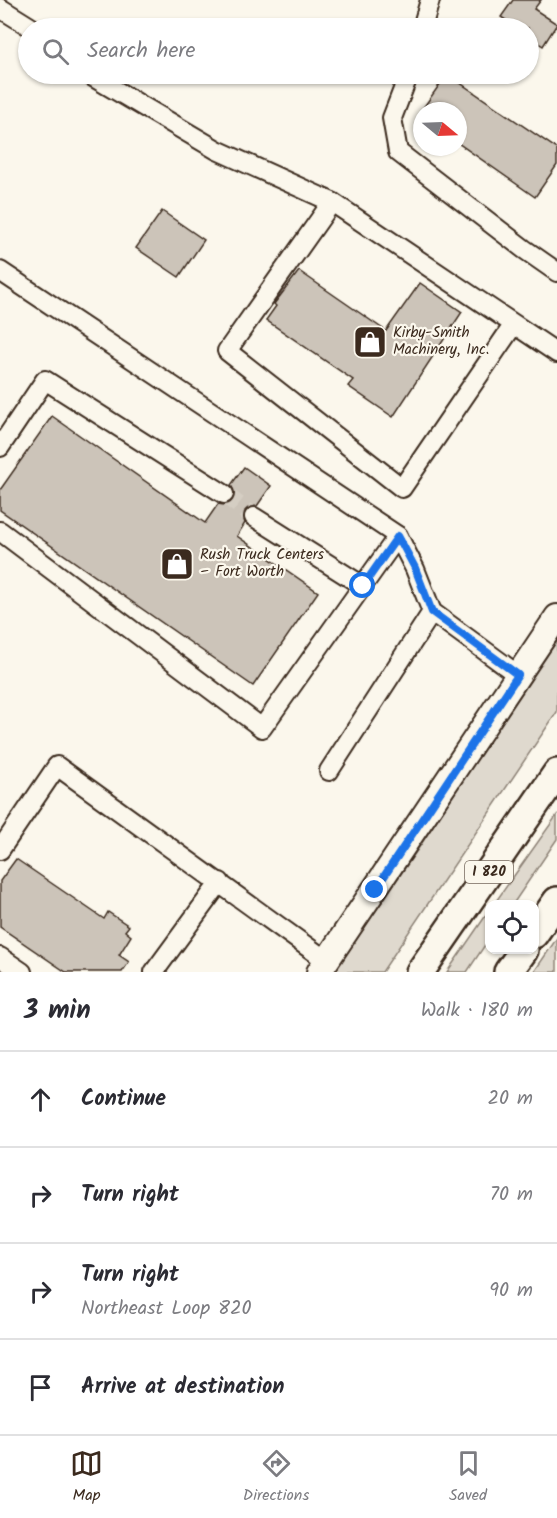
<!DOCTYPE html>
<html lang="en">
<head>
<meta charset="utf-8">
<style>
  body { margin:0; font-family:Kalam,sans-serif; background:#f7f7f7; color:#2b2b33 }
  .controls { position:absolute; right:18px; bottom:18px; display:grid; overflow:hidden; border-radius:12px; box-shadow:0 2px 4px #0004 }
  .controls button { width:54px; height:54px; display:grid; place-items:center; padding:0; border:0; border-bottom:2px solid #e1e1e2; background:#fff; color:#2b2b33; font:30px sans-serif }
  .compass { position:absolute; left:413px; top:102px; width:54px; height:54px; border-radius:50%; background:#fff; box-shadow:0 2px 4px #0004; rotate:109deg }
  .stop { position:absolute; width:18px; height:18px; margin:-14px; border:4px solid #1a73e8; border-radius:50%; background:#fff }
  .stop.end { background:#1a73e8; border-color:#fff; box-shadow:0 2px 6px #0008 }
  .list { margin:0; padding:0; list-style:none }
  h2 { display:flex; justify-content:space-between; align-items:center; height:78px; margin:0; padding:0 24px; font-size:26px }
  h2 small { font-size:20px; font-weight:400; color:#7c7c81 }
  .list li { display:grid; grid-template-columns:39px 1fr auto; gap:18px; align-items:center; box-sizing:border-box; height:96px; padding:0 24px; border-top:2px solid #e1e1e2 }
  .list b { display:block; font-size:22px; white-space:nowrap }
  .list p { margin:0; font-size:20px; white-space:nowrap; color:#7c7c81 }
  .list em { font-size:20px; font-style:normal; color:#7c7c81 }
  .icon { flex:none; width:33px; height:33px; fill:none; stroke:currentColor; stroke-width:2; stroke-linecap:round; stroke-linejoin:round }
  .map { position:relative; flex:none; width:557px; height:972px; overflow:hidden }
  .search { position:absolute; background:#fff; box-shadow:0 2px 4px #0004; left:18px; right:18px; top:18px; height:66px; display:flex; align-items:center; gap:15px; box-sizing:border-box; padding:0 21px; border-radius:33px; color:#7c7c81; font-size:22px }
  .sheet { height:462px; background:#fff }
  nav { display:flex; justify-content:space-around; align-items:center; box-sizing:border-box; height:84px; border-top:2px solid #e1e1e2; background:#fff; font-size:16px; color:#7c7c81 }
  nav a { display:grid; justify-items:center; gap:3px }
  nav .on { color:#3b2a1e }
  .map>svg:first-child { display:block }
</style>
</head>
<body>
<div class="map">
<svg width="557" height="972" viewBox="0 0 557 972">
  <rect width="100%" height="100%" fill="#fbf7ec"/>
  <filter id="ink" filterUnits="userSpaceOnUse"><feTurbulence type="fractalNoise" baseFrequency=".0167" numOctaves="2"/><feDisplacementMap in="SourceGraphic" scale="12" xChannelSelector="R" yChannelSelector="G"/><feConvolveMatrix kernelMatrix="1 2 1 2 8 2 1 2 1" color-interpolation-filters="sRGB"/></filter>
  <g filter="url(#ink)">
    <!-- green -->
    <g fill="#dfd9ce" stroke="#8d8276" stroke-width="1.5">
      <polygon points="557,635 557,712 382,972 334,972 418,849"/>
      <polygon points="557,815 557,839 513,904 494,904"/>
      <polygon points="489,911 489,939 467,972 447,972"/>
      <polygon points="557,938 557,972 534,972"/>
    </g>
    <!-- building -->
    <g fill="#ccc4b9" stroke="#3b2a1e" stroke-width="1.5">
      <polygon points="513,0 541,0 534,9 557,24 543,46 528,36 528,28 518,28 501,17"/>
      <polygon points="447,74 557,149 557,165 535,197 458,143 458,111 421,111"/>
      <polygon points="162,211 204,240 179,277 136,248"/>
      <polygon points="299,271 386,331 420,283 462,312 393,417 348,386 353,380 266,320 276,306 274,304"/>
      <polygon points="52,416 205,523 218,504 224,505 233,500 235,494 231,485 244,467 271,486 257,506 249,507 245,511 243,517 245,523 237,536 318,592 253,686 0,510 0,490"/>
      <polygon points="16,859 104,919 108,912 129,926 125,931 131,936 119,955 129,962 122,972 66,972 0,927 0,881"/>
    </g>
    <g fill="none" stroke-linecap="round" stroke-linejoin="round">
      <!-- minor-tunnel -->
      <polyline stroke="#d5cec3" stroke-width="18" stroke-dasharray="18 9" stroke-linecap="butt" points="224,494 254,517"/>
      <!-- minor casing -->
      <g stroke="#3b2a1e" stroke-width="22">
        <g id="minor">
          <polyline points="0,8 32,28"/>
          <polyline points="422,28 430,0"/>
          <polyline points="88,74 217,150 332,202"/>
          <polyline points="409,74 392,118 398,152 524,249 557,272"/>
          <polyline points="0,271 398,536 415,569 432,612 518,675"/>
          <polyline points="514,324 402,488 227,351 332,202 557,353"/>
          <polyline points="0,447 45,380 224,494"/>
          <polyline points="254,517 363,586"/>
          <polyline points="0,531 262,728 398,536"/>
          <polyline points="329,771 432,612"/>
          <polyline points="0,850 57,766 327,961"/>
          <polyline points="0,957 22,972"/>
          <polyline points="154,972 220,882"/>
        </g>
      </g>
      <!-- major casing -->
      <g stroke="#3b2a1e" stroke-width="28">
        <polyline id="major" points="319,972 557,617"/>
      </g>
      <!-- highway casing -->
      <g stroke="#3b2a1e" stroke-width="32">
        <g id="highway">
          <polyline points="534,934 557,901"/>
          <polyline points="420,972 557,773"/>
          <polyline points="508,972 524,950"/>
        </g>
      </g>
      <!-- minor -->
      <use href="#minor" stroke="#fbf7ec" stroke-width="18"/>
      <!-- major -->
      <use href="#major" stroke="#fbf7ec" stroke-width="24"/>
      <!-- highway -->
      <use href="#highway" stroke="#fbf7ec" stroke-width="27"/>
    </g>
  </g>
  <g fill="none" stroke-linecap="round" stroke-linejoin="round" filter="url(#ink)">
    <!-- route -->
    <polyline stroke="#1a73e8" stroke-width="8" points="363,586 398,536 415,568 432,612 518,675 375,890"/>
  </g>
  <!-- icons -->
  <defs>
    <g id="shop-square" transform="scale(1.725)"><rect x="-9" y="-9" width="18" height="18" rx="4" fill="#3b2a1e" stroke="#fbf7ec"/><path d="M-5-2.5h2.3a2.7 3.5 0 0 1 5.4 0H5L5.5 6h-11ZM-1.5-2.5h3a1.5 2.3 0 0 0-3 0Z" fill="#fff"/></g>
  </defs>
  <g fill-rule="evenodd">
    <use href="#shop-square" x="370" y="342"/>
    <use href="#shop-square" x="177" y="564"/>
  </g>
  <g text-anchor="middle" dominant-baseline="central" stroke-width="4.5" stroke-linejoin="round" paint-order="stroke">
    <!-- shield labels -->
    <rect fill="#fbf7ec" stroke="#75685c" stroke-width="1.5" x="465" y="861" width="48" height="22" rx="4.5"/>
    <g font-size="14" font-weight="bold" fill="#3b2a1e">
      <text x="489" y="872">I 820</text>
    </g>
    <!-- poi labels -->
    <g font-size="15" fill="#3b2a1e" stroke="#fbf7ec" text-anchor="start">
      <text x="393" y="333">Kirby-Smith<tspan x="393" dy="17">Machinery, Inc.</tspan></text>
      <text x="200" y="555">Rush Truck Centers<tspan x="200" dy="17">– Fort Worth</tspan></text>
    </g>
  </g>
</svg>
<div class="controls">
<button><svg class="icon" aria-label="locate" viewBox="0 0 24 24"><circle cx="12" cy="12" r="6"/><path d="M12 2v4M12 18v4M2 12h4M18 12h4"/></svg></button>
</div>
<svg class="compass" viewBox="-18 -18 36 36"><path d="M0-13l5 13h-10z" fill="#e53935"/><path d="M0 13l5-13h-10z" fill="#7c7c81"/></svg>
<div class="stop" style="left:363px;top:586px"></div>
<div class="stop end" style="left:375px;top:890px"></div>
<div class="search"><svg class="icon" aria-label="search" viewBox="0 0 24 24"><circle cx="10" cy="10" r="6"/><path d="M15 15l6 6"/></svg>Search here</div>
</div>
<section class="sheet">
<h2>3 min<small>Walk · 180 m</small></h2>
<ul class="list">
<li><svg class="icon" aria-label="ahead" viewBox="0 0 24 24"><path d="M12 20V5M6 11l6-6 6 6"/></svg><div><b>Continue</b></div><em>20 m</em></li>
<li><svg class="icon" aria-label="right" viewBox="0 0 24 24"><path d="M7 20v-9h11M14 6l5 5-5 5"/></svg><div><b>Turn right</b></div><em>70 m</em></li>
<li><svg class="icon" aria-label="right" viewBox="0 0 24 24"><path d="M7 20v-9h11M14 6l5 5-5 5"/></svg><div><b>Turn right</b><p>Northeast Loop 820</p></div><em>90 m</em></li>
<li><svg class="icon" aria-label="arrive" viewBox="0 0 24 24"><path d="M6 21V4h12l-3 4 3 4H6"/></svg><div><b>Arrive at destination</b></div></li>
</ul>
</section>
<nav>
<a class="on"><svg class="icon" aria-label="map" viewBox="0 0 24 24"><path d="M3 6l6-2 6 2 6-2v14l-6 2-6-2-6 2zM9 4v14M15 6v14"/></svg>Map</a>
<a><svg class="icon" aria-label="directions" viewBox="0 0 24 24"><path d="M12 3l9 9-9 9-9-9zM9 14v-3h6M13 9l2 2-2 2"/></svg>Directions</a>
<a><svg class="icon" aria-label="saved" viewBox="0 0 24 24"><path d="M7 4h10v16l-5-4-5 4z"/></svg>Saved</a>
</nav>
</body>
</html>
